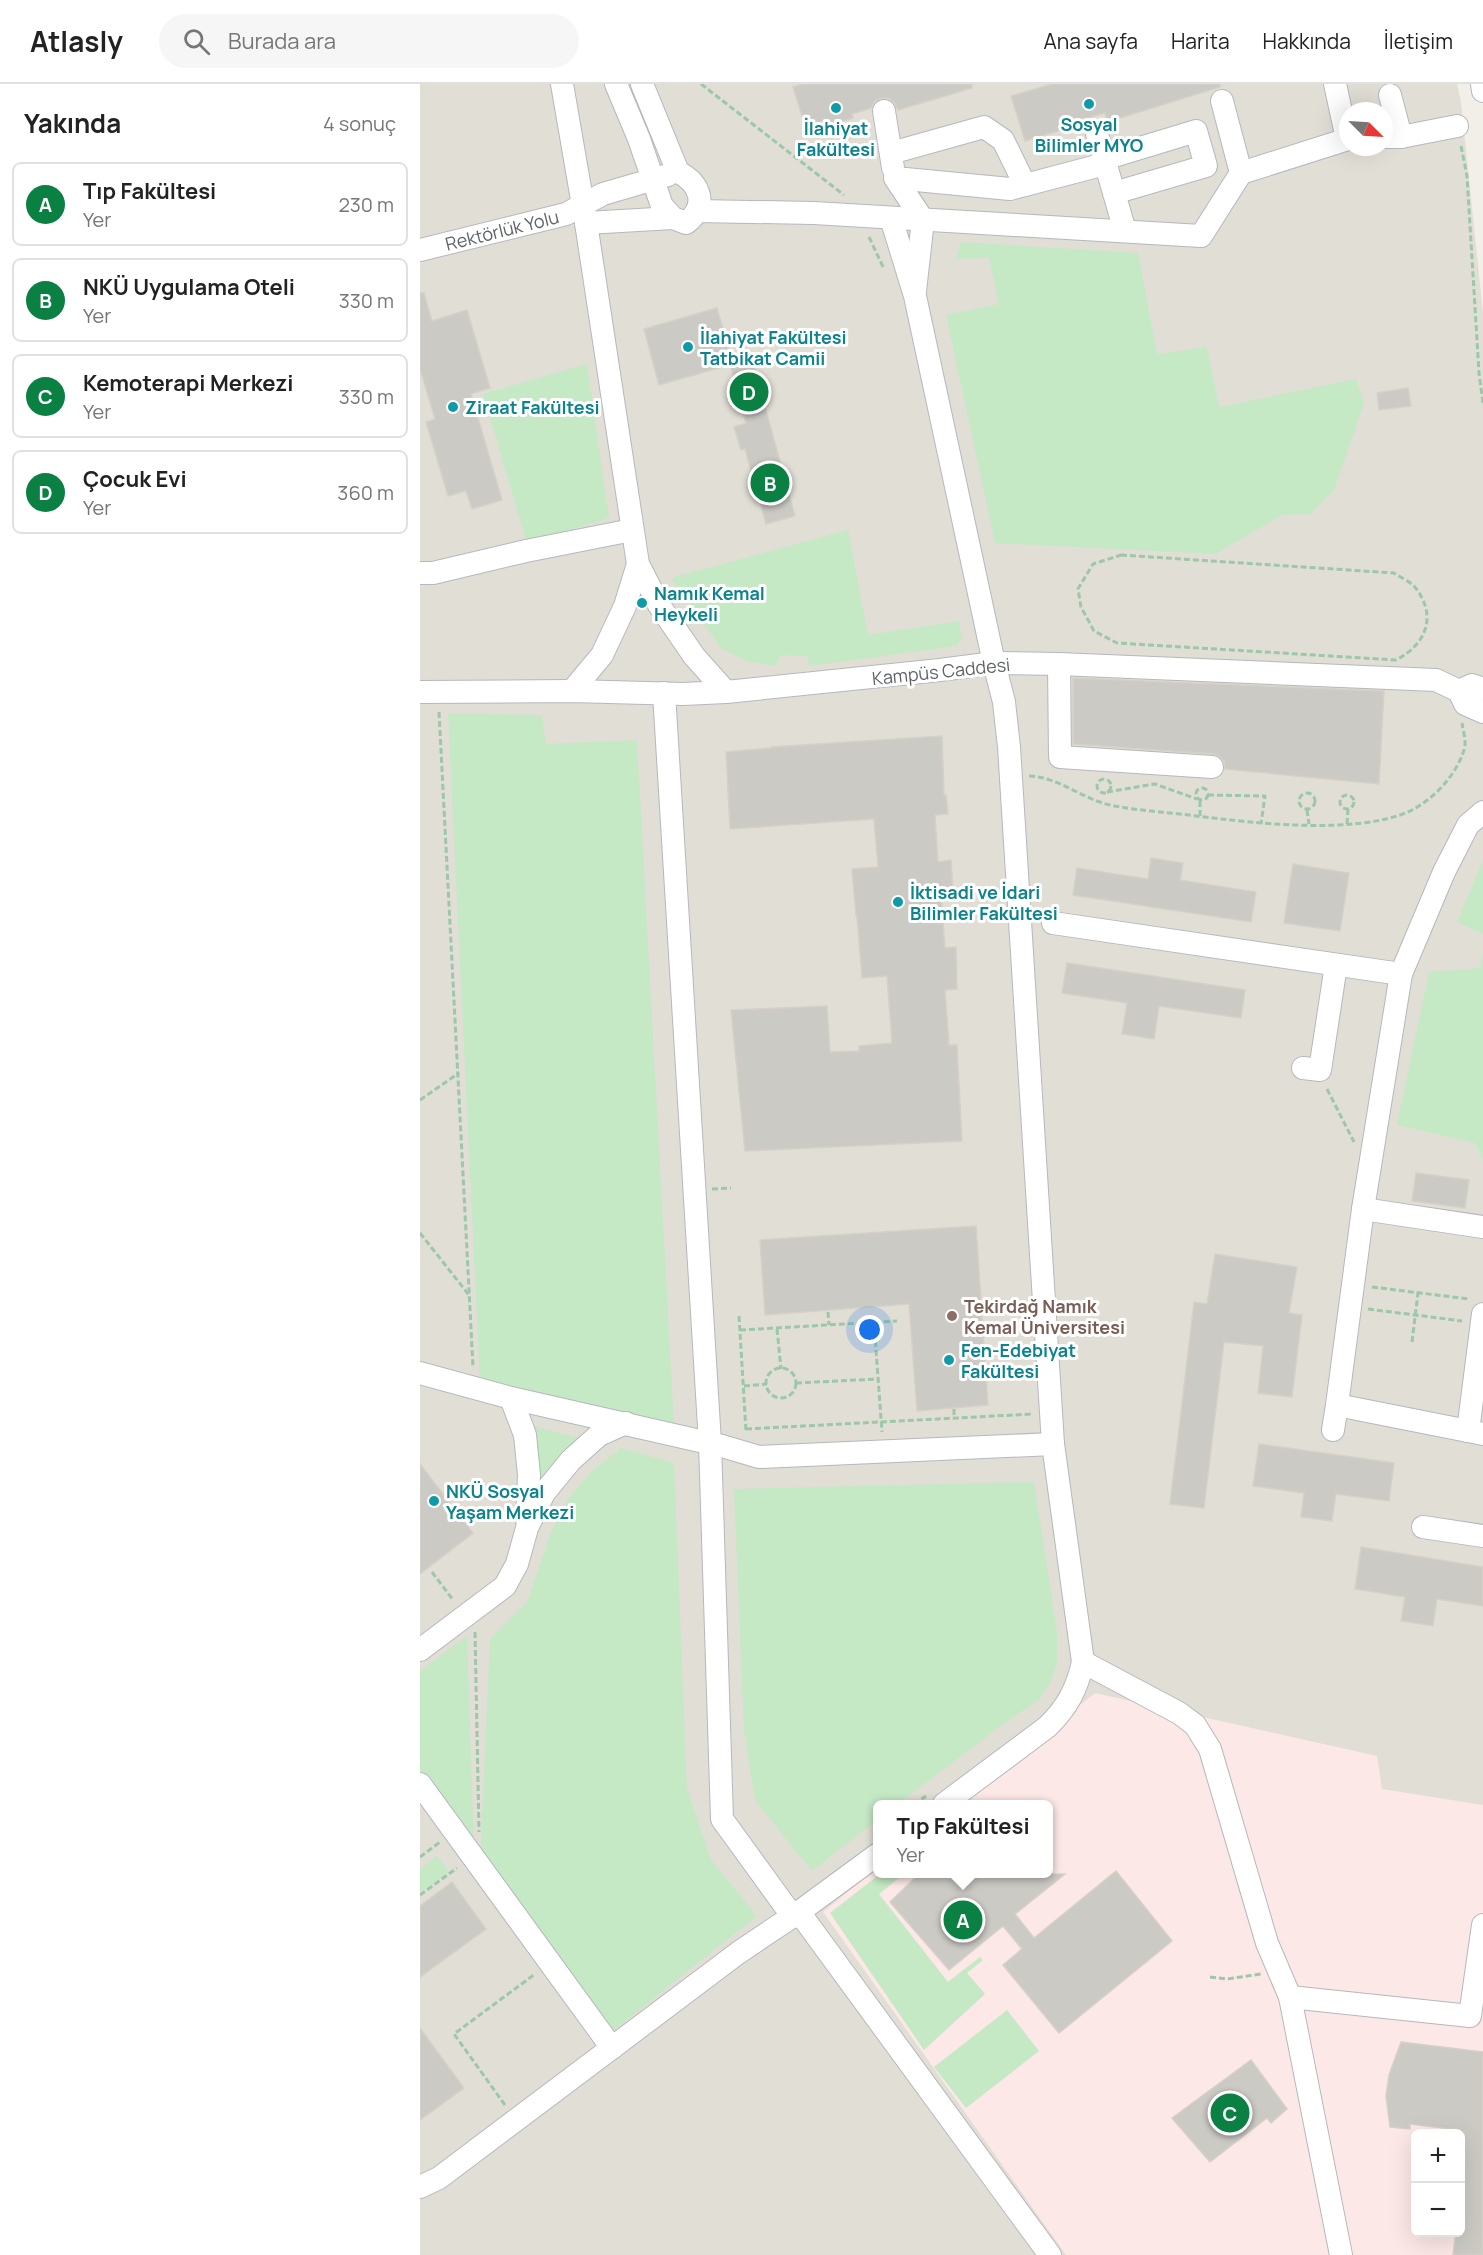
<!DOCTYPE html>
<html lang="tr">
<head>
<meta charset="utf-8">
<style>
  body { margin:0; font-family:Manrope,sans-serif; background:#f6f6f6; color:#222 }
  .controls { position:absolute; right:18px; bottom:18px; display:grid; overflow:hidden; border-radius:9px; box-shadow:0 6px 24px #0002 }
  .controls button { width:54px; height:54px; display:grid; place-items:center; padding:0; border:0; border-bottom:2px solid #e0e0e0; background:#fff; color:#222; font:30px sans-serif }
  .compass { position:absolute; left:919px; top:18px; width:54px; height:54px; border-radius:50%; background:#fff; box-shadow:0 6px 24px #0002; rotate:114deg }
  .you { position:absolute; left:450px; top:1246px; width:21px; height:21px; margin:-15px; border:4px solid #fff; border-radius:50%; background:#1a73e8; box-shadow:0 0 0 9px #1a73e833 }
  .badge { display:grid; place-items:center; width:39px; height:39px; border-radius:50%; background:#0b8043; color:#fff; font-size:20px; font-weight:700 }
  .pin { position:absolute; translate:-50% -50%; border:3px solid #fff; box-shadow:0 2px 6px #0006 }
  .popup { position:absolute; left:453px; top:1716px; width:180px; height:78px; box-sizing:border-box; display:grid; place-content:center; border-radius:9px; background:#fff; filter:drop-shadow(0 2px 4px #0005); font-size:20px; white-space:nowrap; color:#767676 }
  .popup b { font-size:22px; color:#222 }
  .popup::after { content:''; position:absolute; left:50%; top:100%; margin-left:-12px; border:12px solid transparent; border-top-color:#fff }
  .list { margin:0; padding:0; list-style:none }
  h2 { display:flex; justify-content:space-between; align-items:center; height:78px; margin:0; padding:0 24px; font-size:26px }
  h2 small { font-size:20px; font-weight:400; color:#767676 }
  .list li { display:grid; grid-template-columns:39px 1fr auto; gap:18px; align-items:center; box-sizing:border-box; height:84px; margin:0 12px 12px; padding:0 12px; border:2px solid #e0e0e0; border-radius:9px }
  .list b { display:block; font-size:22px; white-space:nowrap }
  .list p { margin:0; font-size:20px; white-space:nowrap; color:#767676 }
  .list em { font-size:20px; font-style:normal; color:#767676 }
  .icon { flex:none; width:33px; height:33px; fill:none; stroke:currentColor; stroke-width:2; stroke-linecap:round; stroke-linejoin:round }
  .map { position:relative; flex:none; width:1063px; height:2171px; overflow:hidden }
  header { display:flex; align-items:center; gap:36px; box-sizing:border-box; height:84px; padding:0 30px; background:#fff; border-bottom:2px solid #e0e0e0 }
  header strong { font-size:28px }
  nav { display:flex; gap:33px; margin-inline-start:auto; font-size:21px }
  .search { width:420px; height:54px; background:#f6f6f6; display:flex; align-items:center; gap:15px; box-sizing:border-box; padding:0 21px; border-radius:33px; color:#767676; font-size:22px }
  main { display:flex }
  aside { flex:1; background:#fff }
  .map>svg:first-child { display:block }
</style>
</head>
<body>
<header>
<strong>Atlasly</strong>
<div class="search"><svg class="icon" aria-label="search" viewBox="0 0 24 24"><circle cx="10" cy="10" r="6"/><path d="M15 15l6 6"/></svg>Burada ara</div>
<nav><a>Ana sayfa</a><a>Harita</a><a>Hakkında</a><a>İletişim</a></nav>
</header>
<main>
<aside>
<h2>Yakında<small>4 sonuç</small></h2>
<ul class="list">
<li><span class="badge">A</span><div><b>Tıp Fakültesi</b><p>Yer</p></div><em>230 m</em></li>
<li><span class="badge">B</span><div><b>NKÜ Uygulama Oteli</b><p>Yer</p></div><em>330 m</em></li>
<li><span class="badge">C</span><div><b>Kemoterapi Merkezi</b><p>Yer</p></div><em>330 m</em></li>
<li><span class="badge">D</span><div><b>Çocuk Evi</b><p>Yer</p></div><em>360 m</em></li>
</ul>
</aside>
<div class="map">
<svg width="1063" height="2171" viewBox="0 0 1063 2171">
  <rect width="100%" height="100%" fill="#f1efe8"/>
  <!-- education -->
  <path fill="#e1ded6" fill-rule="evenodd" d="M0,0h1037l4,18 22,211v492l-3,23 3,-1v1428h-1063zM928,27h36v36h-36zM458,1720h170v70h-170zM996,2050h44v98h-44z"/>
  <!-- medical -->
  <path fill="#fce8e6" fill-rule="evenodd" d="M675,1609l282,63 5,33 101,16v450h-417l-243,-343 54,-44 1,6h170v-70h-92zM996,2050h44v98h-44z"/>
  <!-- green -->
  <g fill="#c5e8c5">
    <polygon points="541,158 718,169 737,270 787,263 799,323 936,295 944,319 914,406 891,430 862,431 795,470 575,459 526,231 579,220 569,174 536,175"/>
    <polygon points="167,280 189,434 107,459 63,310"/>
    <polygon points="428,446 448,551 539,537 542,554 536,562 389,582 388,572 361,571 356,582 327,577 302,565 251,494"/>
    <polygon points="28,629 122,631 126,660 217,656 254,1341 60,1298"/>
    <polygon points="1063,776 1063,850 1037,838"/>
    <polygon points="1063,868 1063,1076 1055,1059 977,1041 1009,888 1060,884"/>
    <polygon points="106,1340 158,1354 139,1373 114,1405"/>
    <polygon points="201,1364 254,1379 267,1704 291,1776 337,1832 185,1953 60,1782 70,1555 107,1518 132,1446 149,1414 172,1387"/>
    <polygon points="614,1398 637,1548 637,1579 632,1595 619,1616 591,1634 478,1720 458,1720 457,1736 392,1787 335,1716 324,1647 314,1405"/>
    <polygon points="47,1552 54,1764 0,1692 0,1587"/>
    <polygon points="17,1772 29,1788 0,1808 0,1785"/>
    <polygon points="460,1790 484,1790 459,1810 528,1898 560,1873 563,1876 547,1889 565,1910 504,1966 410,1829"/>
    <polygon points="587,1926 619,1967 546,2024 514,1983"/>
  </g>
  <!-- building -->
  <g fill="#cccac5" stroke="#d6d1c6" stroke-width="1.5">
    <polygon points="383,0 552,0 552,4 478,26 474,18 468,14 461,14 455,17 451,24 432,30 433,34 387,48 373,3"/>
    <polygon points="632,0 800,0 800,3 687,38 685,29 650,39 652,43 605,57 591,12"/>
    <polygon points="0,209 4,209 12,237 47,226 70,304 51,310 82,416 52,425 46,407 28,412 6,338 15,335 0,285"/>
    <polygon points="297,224 313,280 239,301 224,245"/>
    <polygon points="332,275 375,432 346,440 325,365 321,366 314,343 326,339 310,281"/>
    <polygon points="988,304 991,322 959,326 957,309"/>
    <polygon points="653,594 964,607 959,700 805,685 804,677 799,672 793,670 653,660"/>
    <polygon points="522,652 524,711 526,711 528,730 515,731 518,778 531,776 533,806 521,807 525,864 536,863 537,905 525,906 529,961 537,961 542,1057 325,1067 311,926 407,922 410,968 439,967 439,962 472,959 467,892 442,894 437,832 436,832 432,785 458,783 454,735 310,745 306,668 351,664 351,663"/>
    <polygon points="731,774 763,779 760,796 836,808 831,838 653,811 657,784 728,795"/>
    <polygon points="873,780 929,789 920,847 864,839"/>
    <polygon points="647,879 825,906 821,934 739,922 734,955 702,950 707,919 642,909"/>
    <polygon points="996,1089 1049,1096 1045,1124 992,1117"/>
    <polygon points="556,1142 568,1321 497,1327 489,1220 345,1231 340,1156"/>
    <polygon points="795,1170 877,1183 869,1229 882,1231 872,1313 838,1309 843,1262 804,1258 784,1424 750,1420 774,1218 787,1220"/>
    <polygon points="839,1360 974,1379 969,1417 916,1410 912,1437 881,1433 884,1409 833,1402"/>
    <polygon points="0,1380 53,1449 0,1490"/>
    <polygon points="941,1463 1063,1483 1063,1522 1017,1515 1013,1542 981,1537 985,1513 935,1505"/>
    <polygon points="696,1787 752,1857 639,1949 583,1881 602,1865 583,1842 529,1886 470,1818 499,1790 645,1790 595,1830 614,1854"/>
    <polygon points="32,1798 66,1845 0,1893 0,1822"/>
    <polygon points="0,1944 44,2004 0,2036"/>
    <polygon points="981,1958 1063,1968 1063,2171 1033,2171 1036,2148 1041,2148 1041,2110 1045,2071 1041,2061 1040,2046 990,2040 990,2045 970,2043 966,2012 969,1991"/>
    <polygon points="831,1976 867,2025 851,2039 847,2034 790,2078 752,2034"/>
  </g>
  <g fill="none" stroke-linecap="round" stroke-linejoin="round">
    <!-- minor casing -->
    <g stroke="#b5b8bc" stroke-width="24">
      <g id="minor">
        <polyline points="142,0 166,139 218,480 239,521 274,572 306,608"/>
        <path d="M196,0l23,55 23,67 11,12 13,5c23,-17 14,-40 -8,-51l-36,-88"/>
        <polyline points="915,0 927,55"/>
        <polyline points="1062,0 1063,7"/>
        <polyline points="970,11 981,53"/>
        <polyline points="464,27 473,84"/>
        <polyline points="677,50 705,147"/>
        <polyline points="964,53 981,53 1037,42"/>
        <polyline points="471,69 564,43 583,56 605,101"/>
        <polyline points="684,75 776,47 786,82 694,109"/>
        <polyline points="821,89 928,55"/>
        <polyline points="277,127 394,129 781,152 821,89 802,17"/>
        <path d="M471,134l24,78 79,367 10,39 5,45 44,697 30,218c-6,27 -16,46 -36,65l-103,77"/>
        <polyline points="166,139 253,134"/>
        <polyline points="0,166 146,130 183,110 248,91"/>
        <polyline points="495,207 503,136 475,94 590,105 685,80"/>
        <polyline points="0,489 13,489 106,467 212,446"/>
        <polyline points="639,580 640,673 792,683"/>
        <polyline points="152,607 182,571 205,522 218,480"/>
        <polyline points="1039,607 1045,620 1063,628"/>
        <polyline points="1039,607 1052,601 1063,605"/>
        <polyline points="0,608 152,607 263,610 306,608 520,586 574,579 639,580 1016,596 1039,607"/>
        <polyline points="244,609 290,1359 302,1735 373,1833"/>
        <polyline points="1063,728 1048,741 1024,788 981,890 943,1125 917,1321 1063,1350"/>
        <polyline points="633,839 981,890"/>
        <polyline points="883,984 900,986 916,881"/>
        <polyline points="943,1125 1063,1143"/>
        <polyline points="0,1289 91,1314 302,1362 339,1373 633,1360"/>
        <polyline points="91,1314 105,1351 109,1391 107,1436"/>
        <polyline points="913,1346 917,1321"/>
        <polyline points="1048,1347 1063,1230"/>
        <polyline points="1003,1443 1063,1452"/>
        <polyline points="0,1566 85,1502 97,1480 107,1444 124,1409 151,1376 179,1351 206,1339"/>
        <polyline points="663,1578 759,1629 775,1641 790,1665 847,1859 870,1913 921,2171"/>
        <polyline points="0,1700 192,1964"/>
        <polyline points="379,1828 630,2171"/>
        <polyline points="870,1913 1050,1932 1063,1841"/>
        <polyline points="0,2103 19,2094 318,1869 379,1828 458,1770"/>
      </g>
    </g>
    <!-- path -->
    <g stroke="#9cc7a9" stroke-width="3" stroke-dasharray="6 3" stroke-linecap="butt">
      <polyline points="281,0 424,111"/>
      <polyline points="1041,62 1047,92 1059,289 1063,319"/>
      <polyline points="449,153 464,185"/>
      <path d="M701,471l273,18c6,4 15,8 20,13 24,29 13,58 -18,74l-279,-17 -23,-12 -13,-24 -3,-18 15,-25z"/>
      <polyline points="19,628 53,1283"/>
      <path d="M609,692c30,1 53,23 81,29 28,6 57,7 86,11 58,7 157,19 212,-4 24,-11 48,-36 56,-62 3,-7 -1,-19 -2,-27"/>
      <circle cx="684" cy="702" r="7"/>
      <circle cx="782" cy="710" r="6"/>
      <polyline points="687,708 735,700 777,715"/>
      <circle cx="887" cy="717" r="8"/>
      <polyline points="788,711 845,712 841,740"/>
      <circle cx="927" cy="718" r="7"/>
      <polyline points="780,717 780,732"/>
      <polyline points="887,726 889,740"/>
      <polyline points="927,740 928,725"/>
      <polyline points="907,1005 934,1058"/>
      <polyline points="0,1016 39,989"/>
      <polyline points="292,1105 311,1104"/>
      <polyline points="0,1149 49,1211"/>
      <polyline points="952,1203 1049,1215"/>
      <polyline points="948,1225 1042,1237"/>
      <polyline points="408,1228 409,1241"/>
      <polyline points="319,1232 326,1347"/>
      <polyline points="454,1239 462,1348"/>
      <polyline points="357,1245 361,1285"/>
      <polyline points="320,1246 477,1237"/>
      <polyline points="992,1258 998,1209"/>
      <circle cx="361" cy="1299" r="15"/>
      <polyline points="376,1299 458,1295"/>
      <polyline points="324,1302 347,1300"/>
      <polyline points="534,1325 534,1334"/>
      <polyline points="326,1345 613,1330"/>
      <polyline points="12,1488 33,1516"/>
      <polyline points="55,1548 59,1748"/>
      <polyline points="494,1720 506,1712"/>
      <polyline points="0,1773 20,1758"/>
      <polyline points="0,1811 37,1784"/>
      <polyline points="790,1893 807,1895 841,1890"/>
      <polyline points="85,2021 34,1950 115,1890"/>
    </g>
    <!-- minor -->
    <use href="#minor" stroke="#fff" stroke-width="22"/>
  </g>
  <!-- markers -->
  <g fill="#0f9aa8" stroke="#fff" stroke-width="2">
    <circle cx="669" cy="20" r="6"/>
    <circle cx="416" cy="24" r="6"/>
    <circle cx="268" cy="263" r="6"/>
    <circle cx="33" cy="323" r="6"/>
    <circle cx="222" cy="519" r="6"/>
    <circle cx="478" cy="818" r="6"/>
    <circle cx="529" cy="1276" r="6"/>
    <circle cx="14" cy="1417" r="6"/>
  </g>
  <circle fill="#8d6e63" stroke="#fff" stroke-width="2" cx="532" cy="1232" r="6"/>
  <g text-anchor="middle" dominant-baseline="central" stroke-width="6" stroke-linejoin="round" paint-order="stroke">
    <!-- culture labels -->
    <g font-size="18" font-weight="bold" fill="#0d838f" stroke="#fff" text-anchor="start">
      <text x="669" y="40" text-anchor="middle">Sosyal<tspan x="669" dy="21">Bilimler MYO</tspan></text>
      <text x="416" y="44" text-anchor="middle">İlahiyat<tspan x="416" dy="21">Fakültesi</tspan></text>
      <text x="280" y="253">İlahiyat Fakültesi<tspan x="280" dy="21">Tatbikat Camii</tspan></text>
      <text x="45" y="323">Ziraat Fakültesi</text>
      <text x="234" y="509">Namık Kemal<tspan x="234" dy="21">Heykeli</tspan></text>
      <text x="490" y="808">İktisadi ve İdari<tspan x="490" dy="21">Bilimler Fakültesi</tspan></text>
      <text x="541" y="1266">Fen-Edebiyat<tspan x="541" dy="21">Fakültesi</tspan></text>
      <text x="26" y="1407">NKÜ Sosyal<tspan x="26" dy="21">Yaşam Merkezi</tspan></text>
    </g>
    <!-- street labels -->
    <g font-size="18" fill="#5f6368" stroke="#fff">
      <text transform="translate(82 146) rotate(-14)">Rektörlük Yolu</text>
      <text transform="translate(521 587) rotate(-6)">Kampüs Caddesi</text>
    </g>
    <!-- education labels -->
    <g font-size="18" font-weight="bold" fill="#785e54" stroke="#fff" text-anchor="start">
      <text x="544" y="1222">Tekirdağ Namık<tspan x="544" dy="21">Kemal Üniversitesi</tspan></text>
    </g>
  </g>
</svg>
<div class="controls">
<button>+</button>
<button>−</button>
</div>
<svg class="compass" viewBox="-18 -18 36 36"><path d="M0-13l5 13h-10z" fill="#e53935"/><path d="M0 13l5-13h-10z" fill="#767676"/></svg>
<div class="you"></div>
<div class="pin badge" style="left:543px;top:1836px">A</div>
<div class="popup"><b>Tıp Fakültesi</b>Yer</div>
<div class="pin badge" style="left:350px;top:399px">B</div>
<div class="pin badge" style="left:810px;top:2029px">C</div>
<div class="pin badge" style="left:329px;top:308px">D</div>
</div>
</main>
</body>
</html>
